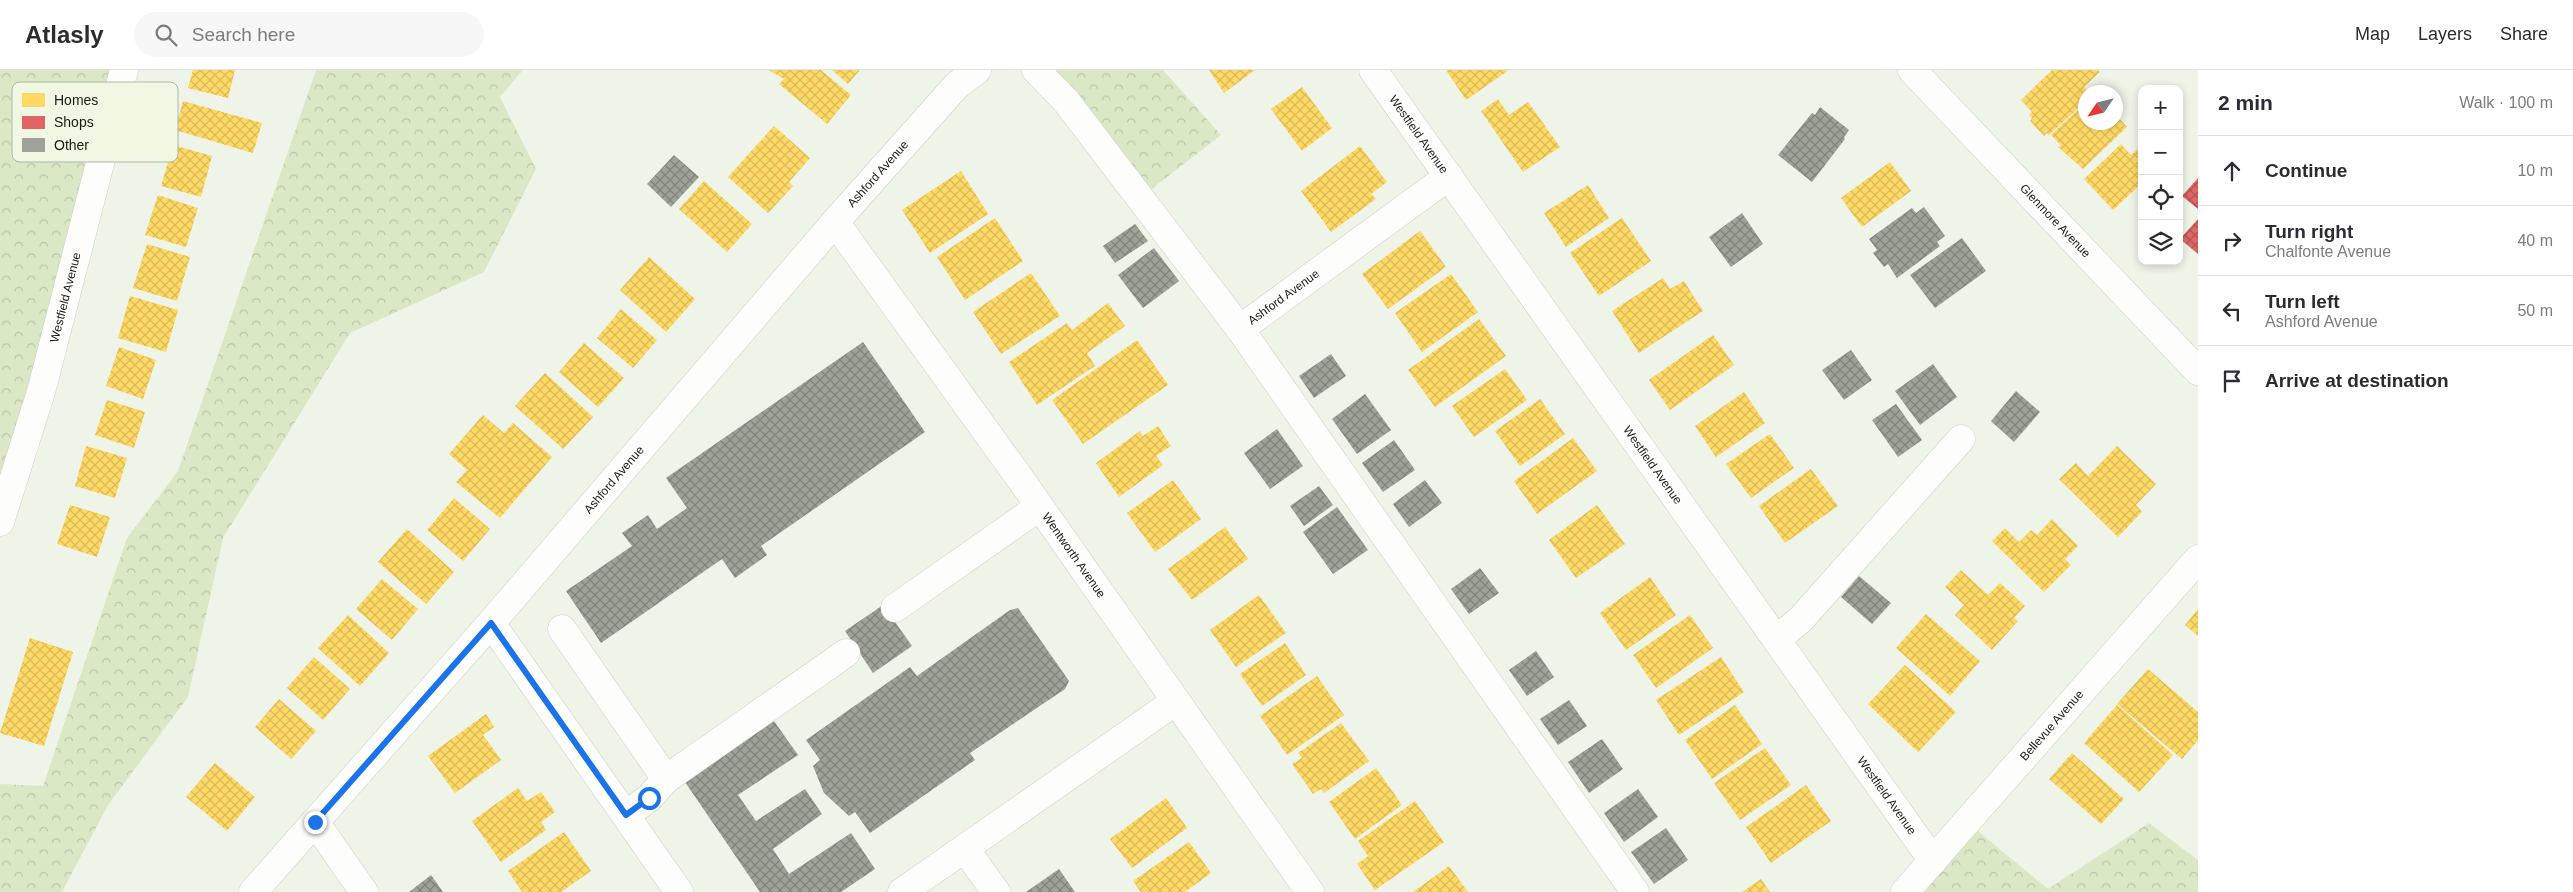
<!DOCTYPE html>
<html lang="en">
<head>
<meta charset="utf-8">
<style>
  body { margin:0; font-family:Helvetica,sans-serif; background:#f7f7f7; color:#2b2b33 }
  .controls { position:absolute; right:15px; top:15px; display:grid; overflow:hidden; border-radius:10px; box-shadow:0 2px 8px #0003 }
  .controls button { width:45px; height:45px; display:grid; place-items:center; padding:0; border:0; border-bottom:1px solid #e1e1e2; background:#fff; color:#2b2b33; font:25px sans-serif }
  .compass { position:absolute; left:2078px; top:15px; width:45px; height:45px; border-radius:50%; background:#fff; box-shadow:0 2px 8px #0003; rotate:235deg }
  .stop { position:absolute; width:15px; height:15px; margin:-11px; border:4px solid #1a73e8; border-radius:50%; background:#fff }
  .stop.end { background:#1a73e8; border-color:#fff; box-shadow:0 1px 5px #0008 }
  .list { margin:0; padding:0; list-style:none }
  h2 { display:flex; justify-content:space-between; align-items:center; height:65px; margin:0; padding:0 20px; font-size:21px }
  h2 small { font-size:16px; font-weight:400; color:#7c7c81 }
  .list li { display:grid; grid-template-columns:32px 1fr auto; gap:15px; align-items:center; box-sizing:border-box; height:70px; padding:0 20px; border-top:1px solid #e1e1e2 }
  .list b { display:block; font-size:19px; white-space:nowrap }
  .list p { margin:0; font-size:16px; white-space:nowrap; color:#7c7c81 }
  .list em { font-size:16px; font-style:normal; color:#7c7c81 }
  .icon { flex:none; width:28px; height:28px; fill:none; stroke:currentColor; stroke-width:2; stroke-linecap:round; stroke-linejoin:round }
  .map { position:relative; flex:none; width:2198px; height:822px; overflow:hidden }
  header { display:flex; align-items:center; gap:30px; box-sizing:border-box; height:70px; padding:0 25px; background:#fff; border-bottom:1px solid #e1e1e2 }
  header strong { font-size:24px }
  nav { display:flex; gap:28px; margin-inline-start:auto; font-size:18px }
  .search { width:350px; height:45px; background:#f7f7f7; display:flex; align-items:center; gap:12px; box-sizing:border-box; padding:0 18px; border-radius:28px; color:#7c7c81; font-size:19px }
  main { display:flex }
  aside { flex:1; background:#fff }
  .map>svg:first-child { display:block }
</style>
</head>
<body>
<header>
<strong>Atlasly</strong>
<div class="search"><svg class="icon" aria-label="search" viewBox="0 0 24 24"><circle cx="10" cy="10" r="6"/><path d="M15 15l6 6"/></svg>Search here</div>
<nav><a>Map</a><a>Layers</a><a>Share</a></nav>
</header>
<main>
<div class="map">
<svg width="2198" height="822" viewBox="0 0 2198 822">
  <defs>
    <pattern id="forest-crowns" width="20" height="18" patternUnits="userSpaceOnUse" patternTransform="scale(1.25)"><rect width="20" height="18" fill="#dbe8c6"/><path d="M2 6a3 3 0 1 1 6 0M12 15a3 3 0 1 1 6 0" fill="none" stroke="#bbc6a9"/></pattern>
    <pattern id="homes-cross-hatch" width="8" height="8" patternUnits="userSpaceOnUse" patternTransform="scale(1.25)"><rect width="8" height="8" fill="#ffd966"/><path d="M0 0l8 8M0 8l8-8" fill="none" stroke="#daba58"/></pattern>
    <pattern id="shops-cross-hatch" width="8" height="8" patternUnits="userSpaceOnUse" patternTransform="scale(1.25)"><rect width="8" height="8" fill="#e06666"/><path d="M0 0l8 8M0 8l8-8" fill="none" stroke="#b55353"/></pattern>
    <pattern id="building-cross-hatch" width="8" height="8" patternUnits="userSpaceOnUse" patternTransform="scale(1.25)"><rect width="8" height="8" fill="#9ea299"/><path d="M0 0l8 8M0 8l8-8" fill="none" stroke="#80837c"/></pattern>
  </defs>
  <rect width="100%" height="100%" fill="#eff4e8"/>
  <!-- forest -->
  <g fill="url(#forest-crowns)">
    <polygon points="0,0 124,0 0,452"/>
    <polygon points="316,0 523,0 500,27 536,99 484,202 350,263 223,468 188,627 108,735 62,822 0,822 0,714 43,716 127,468 178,401"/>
    <polygon points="1036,0 1163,0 1221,65 1140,128"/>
    <polygon points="1967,752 2048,819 2149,753 2198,790 2198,822 1905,822"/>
  </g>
  <!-- homes -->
  <g fill="url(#homes-cross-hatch)">
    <polygon points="193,0 235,0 228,28 188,18"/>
    <polygon points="769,0 821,0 851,25 827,54 779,14 784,9"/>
    <polygon points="832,0 860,0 848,14"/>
    <polygon points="1209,0 1255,0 1224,23"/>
    <polygon points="1446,0 1509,0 1466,30"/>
    <polygon points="2052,0 2098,0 2100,2 2084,17 2089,22 2086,22 2086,31 2049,65 2047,63 2044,66 2030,51 2032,48 2029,45 2032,42 2021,30"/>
    <polygon points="1302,17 1332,58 1302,81 1271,39"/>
    <polygon points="1498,29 1509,45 1528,32 1560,77 1523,102 1481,41"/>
    <polygon points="183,31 262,53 253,83 175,60"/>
    <polygon points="2086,32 2086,52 2116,52 2116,45 2127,57 2083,99 2058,77 2061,75 2051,65"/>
    <polygon points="774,56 810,88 789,112 793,116 768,143 728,107"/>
    <polygon points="2121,74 2131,85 2142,75 2142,113 2113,140 2084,109"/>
    <polygon points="173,75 212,86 201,127 161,116"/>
    <polygon points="1360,76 1387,112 1371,124 1376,129 1331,162 1301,121"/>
    <polygon points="1890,92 1911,121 1862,157 1841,128"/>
    <polygon points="961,101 988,144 930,183 902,140"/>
    <polygon points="704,111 752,154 727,182 679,139"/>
    <polygon points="1588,115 1609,148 1566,177 1544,143"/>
    <polygon points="158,125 198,138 186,177 145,165"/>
    <polygon points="995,148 1023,191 965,230 937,187"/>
    <polygon points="1622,148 1651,191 1599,226 1570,183"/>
    <polygon points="1420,161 1446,197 1388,239 1362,204"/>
    <polygon points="147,174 190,187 177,231 133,218"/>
    <polygon points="649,187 695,229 666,262 620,220"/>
    <polygon points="1031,203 1060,246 1001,284 973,242"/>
    <polygon points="1451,204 1478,242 1422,282 1395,243"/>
    <polygon points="1663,208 1670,219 1684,211 1703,241 1639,283 1612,241"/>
    <polygon points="130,226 178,240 166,282 118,268"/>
    <polygon points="1108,233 1125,256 1087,283 1095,296 1037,335 1009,292 1067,253 1072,260"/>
    <polygon points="621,239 657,270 633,298 597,268"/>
    <polygon points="1479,249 1506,286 1435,337 1408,300"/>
    <polygon points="1713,265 1734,295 1670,340 1649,310"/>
    <polygon points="1137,270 1168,315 1083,374 1052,330"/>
    <polygon points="584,273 624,308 598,337 559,302"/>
    <polygon points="119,277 156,290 143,329 106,316"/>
    <polygon points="1505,299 1527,330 1474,367 1452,336"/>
    <polygon points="545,303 593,347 563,379 515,336"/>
    <polygon points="1744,322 1765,353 1716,387 1695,356"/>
    <polygon points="1540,329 1565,364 1520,396 1495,361"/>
    <polygon points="107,330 145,342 134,378 95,365"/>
    <polygon points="483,345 504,363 513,353 552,387 500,448 456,412 467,400 449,384"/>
    <polygon points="1158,356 1171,376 1156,386 1163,395 1119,427 1096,393 1140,361 1143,366"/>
    <polygon points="1770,364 1794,398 1751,428 1726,394"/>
    <polygon points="1573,368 1597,401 1537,444 1514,411"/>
    <polygon points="86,376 127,388 115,428 75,416"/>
    <polygon points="2117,376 2156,414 2136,435 2142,442 2118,467 2059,409 2076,393 2088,406"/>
    <polygon points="1811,399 1838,436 1785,473 1759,436"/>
    <polygon points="1173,410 1201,449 1155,482 1127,443"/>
    <polygon points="454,428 490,459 463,491 427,460"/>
    <polygon points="70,435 110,447 97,487 57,474"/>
    <polygon points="1597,435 1625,474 1576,508 1549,470"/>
    <polygon points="2052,449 2078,476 2065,489 2071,495 2044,522 1992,471 2005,458 2019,472 2031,460 2037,465"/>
    <polygon points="1225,457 1248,489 1192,530 1168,499"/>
    <polygon points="407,459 454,502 426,534 378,492"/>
    <polygon points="1961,500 1988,525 2000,513 2025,536 2014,548 2018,551 1992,580 1955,545 1964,535 1945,517"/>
    <polygon points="1650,507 1676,545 1626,580 1600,543"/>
    <polygon points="382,509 418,539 392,570 356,539"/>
    <polygon points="1259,525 1286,563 1236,597 1210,560"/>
    <polygon points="2198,539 2198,566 2185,555"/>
    <polygon points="1926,544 1980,591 1950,626 1896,578"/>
    <polygon points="348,545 389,583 360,616 318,578"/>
    <polygon points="1690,545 1713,578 1656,618 1633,585"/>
    <polygon points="30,568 73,582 44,676 0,663"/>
    <polygon points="1285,573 1306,605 1262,636 1240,604"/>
    <polygon points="314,587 350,619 323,650 287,618"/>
    <polygon points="1721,587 1744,622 1679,665 1656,630"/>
    <polygon points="1905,595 1956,642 1918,682 1868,634"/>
    <polygon points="2148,599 2198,642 2198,670 2182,689 2117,634"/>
    <polygon points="1317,606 1344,645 1287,685 1260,646"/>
    <polygon points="279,629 316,661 291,689 255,657"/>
    <polygon points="1735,635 1762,674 1712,709 1685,670"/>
    <polygon points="2117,635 2173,685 2139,722 2084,673"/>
    <polygon points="486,644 494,657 483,665 501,690 455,723 428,686"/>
    <polygon points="1341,653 1369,691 1324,723 1321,719 1313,724 1292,694 1302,688 1298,683"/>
    <polygon points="1765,678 1791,715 1740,750 1714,713"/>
    <polygon points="2072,683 2124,729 2101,754 2049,709"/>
    <polygon points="215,693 255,727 227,761 186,727"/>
    <polygon points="1376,698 1402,735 1355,769 1329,732"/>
    <polygon points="1806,715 1831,751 1771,793 1746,757"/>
    <polygon points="518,718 527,731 541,722 555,742 541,752 546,760 501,792 472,751"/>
    <polygon points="1166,728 1187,758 1132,798 1110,769"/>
    <polygon points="1415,731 1444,772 1375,820 1357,794 1368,786 1358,771"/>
    <polygon points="564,762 591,801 561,822 522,822 508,801"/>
    <polygon points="1189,772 1211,803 1185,822 1141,822 1133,811"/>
    <polygon points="1449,796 1468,822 1413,822"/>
    <polygon points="1761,809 1770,822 1742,822"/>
  </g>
  <!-- shops -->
  <g fill="url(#shops-cross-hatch)">
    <polygon points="2198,108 2198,139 2182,126"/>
    <polygon points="2198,149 2198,184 2180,169"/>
  </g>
  <!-- building -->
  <g fill="url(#building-cross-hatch)">
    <polygon points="1820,37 1849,60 1844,67 1845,69 1812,112 1778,85 1812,43 1815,45"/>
    <polygon points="674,85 699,107 671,137 647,114"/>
    <polygon points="1924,137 1945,166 1937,172 1940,176 1897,208 1888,194 1884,197 1873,183 1877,180 1869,169 1912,138 1916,143"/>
    <polygon points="1742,143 1763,174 1731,197 1709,167"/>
    <polygon points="1135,154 1148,171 1115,193 1103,176"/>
    <polygon points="1962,168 1986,201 1935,238 1910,205"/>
    <polygon points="1154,178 1179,211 1143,238 1118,205"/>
    <polygon points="863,272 925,362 761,476 767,485 735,508 722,489 601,573 566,521 632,476 622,463 648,445 657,459 687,438 666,408"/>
    <polygon points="1851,280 1872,310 1844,330 1822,300"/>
    <polygon points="1331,284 1346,306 1314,328 1299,306"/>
    <polygon points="1933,294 1957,327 1920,355 1895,321"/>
    <polygon points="2016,321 2040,342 2014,372 1991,351"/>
    <polygon points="1365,324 1391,360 1357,384 1332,349"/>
    <polygon points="1896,334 1922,370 1898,387 1872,350"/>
    <polygon points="1277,359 1303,396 1270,419 1244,383"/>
    <polygon points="1394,370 1415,400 1383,422 1362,393"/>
    <polygon points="1425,410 1442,433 1409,457 1393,434"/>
    <polygon points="1319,416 1333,435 1304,456 1290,436"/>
    <polygon points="1337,437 1368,480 1333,504 1303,462"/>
    <polygon points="1480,498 1499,523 1469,544 1451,519"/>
    <polygon points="1859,506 1891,533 1872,554 1841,527"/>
    <polygon points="883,535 912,576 873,603 845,561"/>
    <polygon points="1018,538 1069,611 1065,619 970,683 975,690 870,763 855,742 849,746 824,723 813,696 820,690 806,670 910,597 917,606 1010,540"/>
    <polygon points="1536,581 1554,607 1527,626 1509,600"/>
    <polygon points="1569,630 1587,656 1558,675 1540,649"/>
    <polygon points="774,651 798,685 738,725 756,751 805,719 822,744 773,779 789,804 851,763 875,799 841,822 760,822 685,712"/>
    <polygon points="1602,669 1623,699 1589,723 1568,692"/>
    <polygon points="1638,719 1658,747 1624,772 1604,743"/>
    <polygon points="1666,758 1688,790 1654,814 1631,782"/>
    <polygon points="1059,799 1075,822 1026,822"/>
    <polygon points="431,805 443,822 409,822"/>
  </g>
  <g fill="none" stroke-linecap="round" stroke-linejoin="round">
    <!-- minor casing -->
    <g stroke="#ccd0c6" stroke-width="29">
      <g id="minor">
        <polyline points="1036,0 1066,31 1240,259 1635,822"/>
        <path id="s1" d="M1373,0l560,791"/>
        <path id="s2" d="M1912,0l286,301"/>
        <path id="s3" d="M835,152l184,255 291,415"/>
        <path id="s4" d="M1240,259l209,-153"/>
        <path id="s5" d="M0,452l41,-130 83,-322"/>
        <polyline points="895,538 1039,437"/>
        <polyline points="491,553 679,822"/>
        <polyline points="562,559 666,709 649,728 626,745"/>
        <polyline points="1777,569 1801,549 1961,369"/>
        <polyline points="666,709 846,583"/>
        <polyline points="315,752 364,822"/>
        <polyline points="965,779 996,822"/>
        <path id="s6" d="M253,822l238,-269 344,-401 122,-137 20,-15"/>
        <polyline points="902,822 1176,631"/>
        <path id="s7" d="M1905,822l293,-333"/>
      </g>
    </g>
    <!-- minor -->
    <use href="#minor" stroke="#fdfdfc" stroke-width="28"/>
  </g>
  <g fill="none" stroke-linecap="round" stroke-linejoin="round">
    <!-- route -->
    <polyline stroke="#1a73e8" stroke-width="6" points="315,752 491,553 626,745 649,728"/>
  </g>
  <g text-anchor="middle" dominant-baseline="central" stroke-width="5" stroke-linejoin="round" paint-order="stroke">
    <!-- street labels -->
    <g font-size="12" fill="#191c15" stroke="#f0f8e4">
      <text stroke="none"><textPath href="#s1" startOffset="79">Westfield Avenue</textPath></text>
      <text stroke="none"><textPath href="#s6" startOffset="952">Ashford Avenue</textPath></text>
      <text stroke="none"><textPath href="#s2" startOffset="208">Glenmore Avenue</textPath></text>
      <text stroke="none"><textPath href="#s5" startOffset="234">Westfield Avenue</textPath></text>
      <text stroke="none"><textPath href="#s4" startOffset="54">Ashford Avenue</textPath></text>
      <text stroke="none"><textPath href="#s1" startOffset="484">Westfield Avenue</textPath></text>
      <text stroke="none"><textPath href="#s6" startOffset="548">Ashford Avenue</textPath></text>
      <text stroke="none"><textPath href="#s3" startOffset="410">Wentworth Avenue</textPath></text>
      <text stroke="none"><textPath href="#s7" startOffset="222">Bellevue Avenue</textPath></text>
      <text stroke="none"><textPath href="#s1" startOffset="889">Westfield Avenue</textPath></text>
    </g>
  </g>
  <!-- legend -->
  <rect x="12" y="12" width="166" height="80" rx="8" fill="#f0f8e4" stroke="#b0b6a6" stroke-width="1"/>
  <rect x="22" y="23" width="23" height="14" fill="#ffd966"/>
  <rect x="22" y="46" width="23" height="13" fill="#e06666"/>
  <rect x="22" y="68" width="23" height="14" fill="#9ea299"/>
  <g font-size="14" fill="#191c15">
    <text x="54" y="35">Homes</text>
    <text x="54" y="57">Shops</text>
    <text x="54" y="80">Other</text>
  </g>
</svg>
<div class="controls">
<button>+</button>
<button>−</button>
<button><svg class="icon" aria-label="locate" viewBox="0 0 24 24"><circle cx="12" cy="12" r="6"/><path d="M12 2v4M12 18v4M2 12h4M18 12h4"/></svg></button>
<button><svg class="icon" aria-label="layers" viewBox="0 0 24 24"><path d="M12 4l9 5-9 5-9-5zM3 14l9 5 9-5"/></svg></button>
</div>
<svg class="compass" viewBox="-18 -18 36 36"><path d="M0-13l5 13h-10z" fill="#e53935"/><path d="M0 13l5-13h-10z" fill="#7c7c81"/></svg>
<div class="stop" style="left:649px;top:728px"></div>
<div class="stop end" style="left:315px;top:752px"></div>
</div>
<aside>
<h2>2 min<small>Walk · 100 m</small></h2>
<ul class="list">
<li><svg class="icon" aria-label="ahead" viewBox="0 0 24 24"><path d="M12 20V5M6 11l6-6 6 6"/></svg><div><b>Continue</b></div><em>10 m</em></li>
<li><svg class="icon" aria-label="right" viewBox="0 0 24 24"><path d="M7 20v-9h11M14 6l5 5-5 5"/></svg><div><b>Turn right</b><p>Chalfonte Avenue</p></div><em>40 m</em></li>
<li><svg class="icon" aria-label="left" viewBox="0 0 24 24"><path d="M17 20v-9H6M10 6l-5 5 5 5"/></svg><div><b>Turn left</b><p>Ashford Avenue</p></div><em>50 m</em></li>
<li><svg class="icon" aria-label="arrive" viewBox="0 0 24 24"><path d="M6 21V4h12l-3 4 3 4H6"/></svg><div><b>Arrive at destination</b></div></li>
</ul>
</aside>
</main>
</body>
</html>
